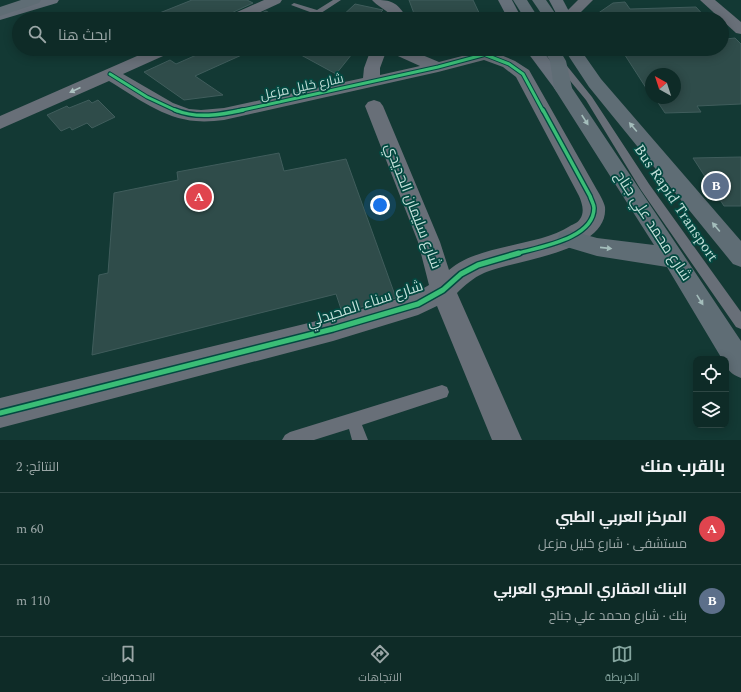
<!DOCTYPE html>
<html lang="ar">
<head>
<meta charset="utf-8">
<style>
  body { margin:0; font-family:Spectral,Cairo,serif; background:#1c3733; color:#f1f3f6; direction:rtl }
  .controls { position:absolute; right:12px; bottom:12px; display:grid; overflow:hidden; border-radius:8px; box-shadow:0 2px 10px #0003 }
  .controls button { width:36px; height:36px; display:grid; place-items:center; padding:0; border:0; border-bottom:1px solid #2e4744; background:#0e2b27; color:#f1f3f6; font:20px sans-serif }
  .compass { position:absolute; left:645px; top:68px; width:36px; height:36px; border-radius:50%; background:#0e2b27; box-shadow:0 2px 10px #0003; rotate:321deg }
  .you { position:absolute; left:380px; top:205px; width:14px; height:14px; margin:-10px; border:3px solid #fff; border-radius:50%; background:#1a73e8; box-shadow:0 0 0 6px #1a73e833 }
  .badge { display:grid; place-items:center; width:26px; height:26px; border-radius:50%; background:#85a59f; color:#fff; font-size:13px; font-weight:700 }
  .pin { position:absolute; translate:-50% -50%; border:2px solid #fff; box-shadow:0 1px 4px #0006 }
  .list { margin:0; padding:0; list-style:none }
  h2 { display:flex; justify-content:space-between; align-items:center; height:52px; margin:0; padding:0 16px; font-size:17px }
  h2 small { font-size:13px; font-weight:400; color:#9ba7a7 }
  .list li { display:grid; grid-template-columns:26px 1fr auto; gap:12px; align-items:center; box-sizing:border-box; height:72px; padding:0 16px; border-top:1px solid #2e4744 }
  .list b { display:block; font-size:15px; white-space:nowrap }
  .list p { margin:0; font-size:13px; white-space:nowrap; color:#9ba7a7 }
  .list em { font-size:13px; font-style:normal; color:#9ba7a7 }
  .icon { flex:none; width:22px; height:22px; fill:none; stroke:currentColor; stroke-width:2; stroke-linecap:round; stroke-linejoin:round }
  .map { position:relative; flex:none; width:741px; height:440px; overflow:hidden; direction:ltr }
  .search { position:absolute; background:#0e2b27; box-shadow:0 2px 10px #0003; left:12px; right:12px; top:12px; height:44px; display:flex; align-items:center; gap:10px; box-sizing:border-box; padding:0 14px; border-radius:22px; color:#9ba7a7; font-size:15px }
  .sheet { height:196px; background:#0e2b27 }
  nav { display:flex; justify-content:space-around; align-items:center; box-sizing:border-box; height:56px; border-top:1px solid #2e4744; background:#0e2b27; font-size:11px; color:#9ba7a7 }
  nav a { display:grid; justify-items:center; gap:2px }
  nav .on { color:#85a59f }
  .map>svg:first-child { display:block }
</style>
</head>
<body>
<div class="map">
<svg width="741" height="440" viewBox="0 0 741 440">
  <rect width="100%" height="100%" fill="#133934"/>
  <!-- building -->
  <g fill="#2f4c4a" stroke="#405d5c">
    <polygon points="192,0 247,0 253,3 227,15 225,19 147,19 147,18"/>
    <polygon points="409,0 473,0 482,19 416,19"/>
    <polygon points="625,2 630,9 696,7 707,19 596,19 594,16 613,3"/>
    <polygon points="355,4 383,10 374,19 339,19"/>
    <polygon points="266,11 280,19 283,17 287,19 249,19"/>
    <polygon points="722,35 726,39 735,38 741,44 741,104 697,106 701,112 665,113 655,98 675,98 675,74 651,74 651,94 650,94 621,49 722,49"/>
    <polygon points="210,49 255,49 195,76 223,95 184,100 144,72 170,60 176,64"/>
    <polygon points="290,49 356,49 336,74"/>
    <polygon points="89,100 92,103 98,100 115,117 92,128 87,123 72,130 70,127 61,131 47,115 67,106 69,108"/>
    <polygon points="279,153 284,171 346,159 396,298 342,312 336,294 92,355 99,275 108,273 114,193 178,180 177,172"/>
    <polygon points="741,157 741,206 724,206 693,158"/>
  </g>
  <g fill="none" stroke-linecap="round" stroke-linejoin="round">
    <!-- service -->
    <g fill="#686f78" fill-rule="evenodd">
      <polygon points="333,0 341,0 318,15 291,5 294,3 317,10"/>
      <polygon points="557,61 563,61 592,97 649,184 741,312 741,329 736,327 641,190 586,100 557,65"/>
      <polygon points="442,385 447,387 449,392 447,397 362,425 368,440 352,440 349,429 314,440 282,440 285,435 290,432"/>
    </g>
    <!-- minor -->
    <g fill="#686f78" fill-rule="evenodd">
      <polygon points="264,0 282,0 280,3 245,19 226,19 228,16"/>
      <path d="M372,0c17,0 23,0 33,15l-1,4h-14l1,-4c-6,-6 -14,-9 -19,-15z"/>
      <polygon points="578,0 593,0 574,19 559,19"/>
      <polygon points="700,0 715,0 741,22 741,34 736,33"/>
      <path d="M153,49h21l-2,3 -49,22 50,29 16,6 12,1 23,-2 139,-30 1,-10 7,-19h16l-7,19v7l40,-9 -31,-14 -2,-3h21l31,13 50,-13h17l2,2 -2,3 -5,1 14,6 14,9 68,120c3,5 7,12 8,17 4,46 -92,53 -121,66 -11,5 -19,12 -27,20l65,147h-30l-55,-134 -19,9 -85,26 -333,87v-30l333,-81 79,-22 17,-10 -11,-43 -53,-136 3,-4 6,-2 6,2 3,4 57,136 9,28c30,-26 88,-23 121,-44 3,-2 8,-3 10,-7 5,-7 2,-16 -1,-23l-63,-119 -13,-10 -19,-7 -46,12 -214,48c-9,1 -19,2 -28,1 -32,-2 -60,-24 -87,-40l-109,48v-13z"/>
    </g>
    <!-- secondary -->
    <g fill="#66707a" fill-rule="evenodd">
      <polygon points="38,0 59,0 57,3 0,20 0,11"/>
      <polygon points="498,0 512,0 522,19 508,19"/>
      <polygon points="549,0 563,0 573,19 559,19"/>
      <polygon points="525,49 541,49 572,88 569,92 563,93 557,92"/>
    </g>
    <!-- primary -->
    <g fill="#5f6d75" fill-rule="evenodd">
      <polygon points="21,0 41,0 39,3 0,16 0,7"/>
      <polygon points="513,0 527,0 539,19 525,19"/>
      <polygon points="532,0 546,0 559,19 545,19"/>
      <path d="M543,49h16l7,12 6,27 169,253v37c-10,-4 -15,-8 -15,-19h-4l-55,-92 -70,-11 -37,-11 -3,-6 3,-6 8,-3 29,8 57,7 -100,-157 -4,-27z"/>
      <polygon points="564,49 580,49 601,79 741,241 741,267 733,264 589,87"/>
    </g>
    <!-- cycleway-far2 casing -->
    <g stroke="#034941" stroke-width="5">
      <g id="cycleway-far2">
        <polyline points="486,55 509,64 523,74 543,111"/>
        <polyline points="110,74 147,97 177,111"/>
        <polyline points="238,111 438,67 505,49"/>
      </g>
    </g>
    <!-- cycleway-far1 casing -->
    <g stroke="#034941" stroke-width="6">
      <g id="cycleway-far1">
        <path d="M175,110c22,9 45,5 68,0"/>
        <path d="M515,254c24,-7 79,-15 79,-46 0,-4 -3,-8 -4,-12l-47,-86"/>
      </g>
    </g>
    <!-- cycleway casing -->
    <g stroke="#034941" stroke-width="8">
      <polyline id="cycleway" points="0,413 333,329 418,304 443,290 461,274 478,265 519,253"/>
    </g>
    <!-- cycleway-far2 -->
    <use href="#cycleway-far2" stroke="#3abd76" stroke-width="3"/>
    <!-- cycleway-far1 -->
    <use href="#cycleway-far1" stroke="#3abd76" stroke-width="3.5"/>
    <!-- cycleway -->
    <use href="#cycleway" stroke="#3abd76" stroke-width="5"/>
  </g>
  <!-- one-way arrows -->
  <defs><path id="oneway-solid" d="M-6-.8H1V-3.2L6.5 0L1 3.2V.8H-6Z"/></defs>
  <use fill="#acc3c1" href="#oneway-solid" transform="translate(75 90) rotate(156)"/>
  <g fill="#a4bdbb">
    <use href="#oneway-solid" transform="translate(585 120) rotate(57)"/>
    <use href="#oneway-solid" transform="translate(633 127) rotate(-130)"/>
    <use href="#oneway-solid" transform="translate(716 227) rotate(-130)"/>
    <use href="#oneway-solid" transform="translate(606 248) rotate(6)"/>
    <use href="#oneway-solid" transform="translate(700 300) rotate(58)"/>
  </g>
  <g text-anchor="middle" dominant-baseline="central" stroke-width="3.5" stroke-linejoin="round" paint-order="stroke">
    <!-- far-street labels -->
    <g font-size="13" fill="#c2dfd9" stroke="#034941">
      <text transform="translate(302 87) rotate(-12)">شارع خليل مزعل</text>
    </g>
    <!-- street labels -->
    <g font-size="15" fill="#c2dfd9" stroke="#034941">
      <text transform="translate(676 203) rotate(56)">Bus Rapid Transport</text>
      <text transform="translate(413 206) rotate(69)">شارع سليمان الحديدي</text>
      <text transform="translate(653 226) rotate(57)">شارع محمد علي جناح</text>
      <text transform="translate(365 304) rotate(-18)">شارع سناء المحيدلي</text>
    </g>
  </g>
</svg>
<div class="controls">
<button><svg class="icon" aria-label="locate" viewBox="0 0 24 24"><circle cx="12" cy="12" r="6"/><path d="M12 2v4M12 18v4M2 12h4M18 12h4"/></svg></button>
<button><svg class="icon" aria-label="layers" viewBox="0 0 24 24"><path d="M12 4l9 5-9 5-9-5zM3 14l9 5 9-5"/></svg></button>
</div>
<svg class="compass" viewBox="-18 -18 36 36"><path d="M0-13l5 13h-10z" fill="#e53935"/><path d="M0 13l5-13h-10z" fill="#9ba7a7"/></svg>
<div class="you"></div>
<div class="pin badge" style="left:199px;top:197px;background:#e0444e">A</div>
<div class="pin badge" style="left:716px;top:186px;background:#5c6f8a">B</div>
<div class="search"><svg class="icon" aria-label="search" viewBox="0 0 24 24"><circle cx="10" cy="10" r="6"/><path d="M15 15l6 6"/></svg>ابحث هنا</div>
</div>
<section class="sheet">
<h2>بالقرب منك<small>النتائج: 2</small></h2>
<ul class="list">
<li><span class="badge" style="background:#e0444e">A</span><div><b>المركز العربي الطبي</b><p>مستشفى · شارع خليل مزعل</p></div><em>60 m</em></li>
<li><span class="badge" style="background:#5c6f8a">B</span><div><b>البنك العقاري المصري العربي</b><p>بنك · شارع محمد علي جناح</p></div><em>110 m</em></li>
</ul>
</section>
<nav>
<a class="on"><svg class="icon" aria-label="map" viewBox="0 0 24 24"><path d="M3 6l6-2 6 2 6-2v14l-6 2-6-2-6 2zM9 4v14M15 6v14"/></svg>الخريطة</a>
<a><svg class="icon" aria-label="directions" viewBox="0 0 24 24"><path d="M12 3l9 9-9 9-9-9zM9 14v-3h6M13 9l2 2-2 2"/></svg>الاتجاهات</a>
<a><svg class="icon" aria-label="saved" viewBox="0 0 24 24"><path d="M7 4h10v16l-5-4-5 4z"/></svg>المحفوظات</a>
</nav>
</body>
</html>
